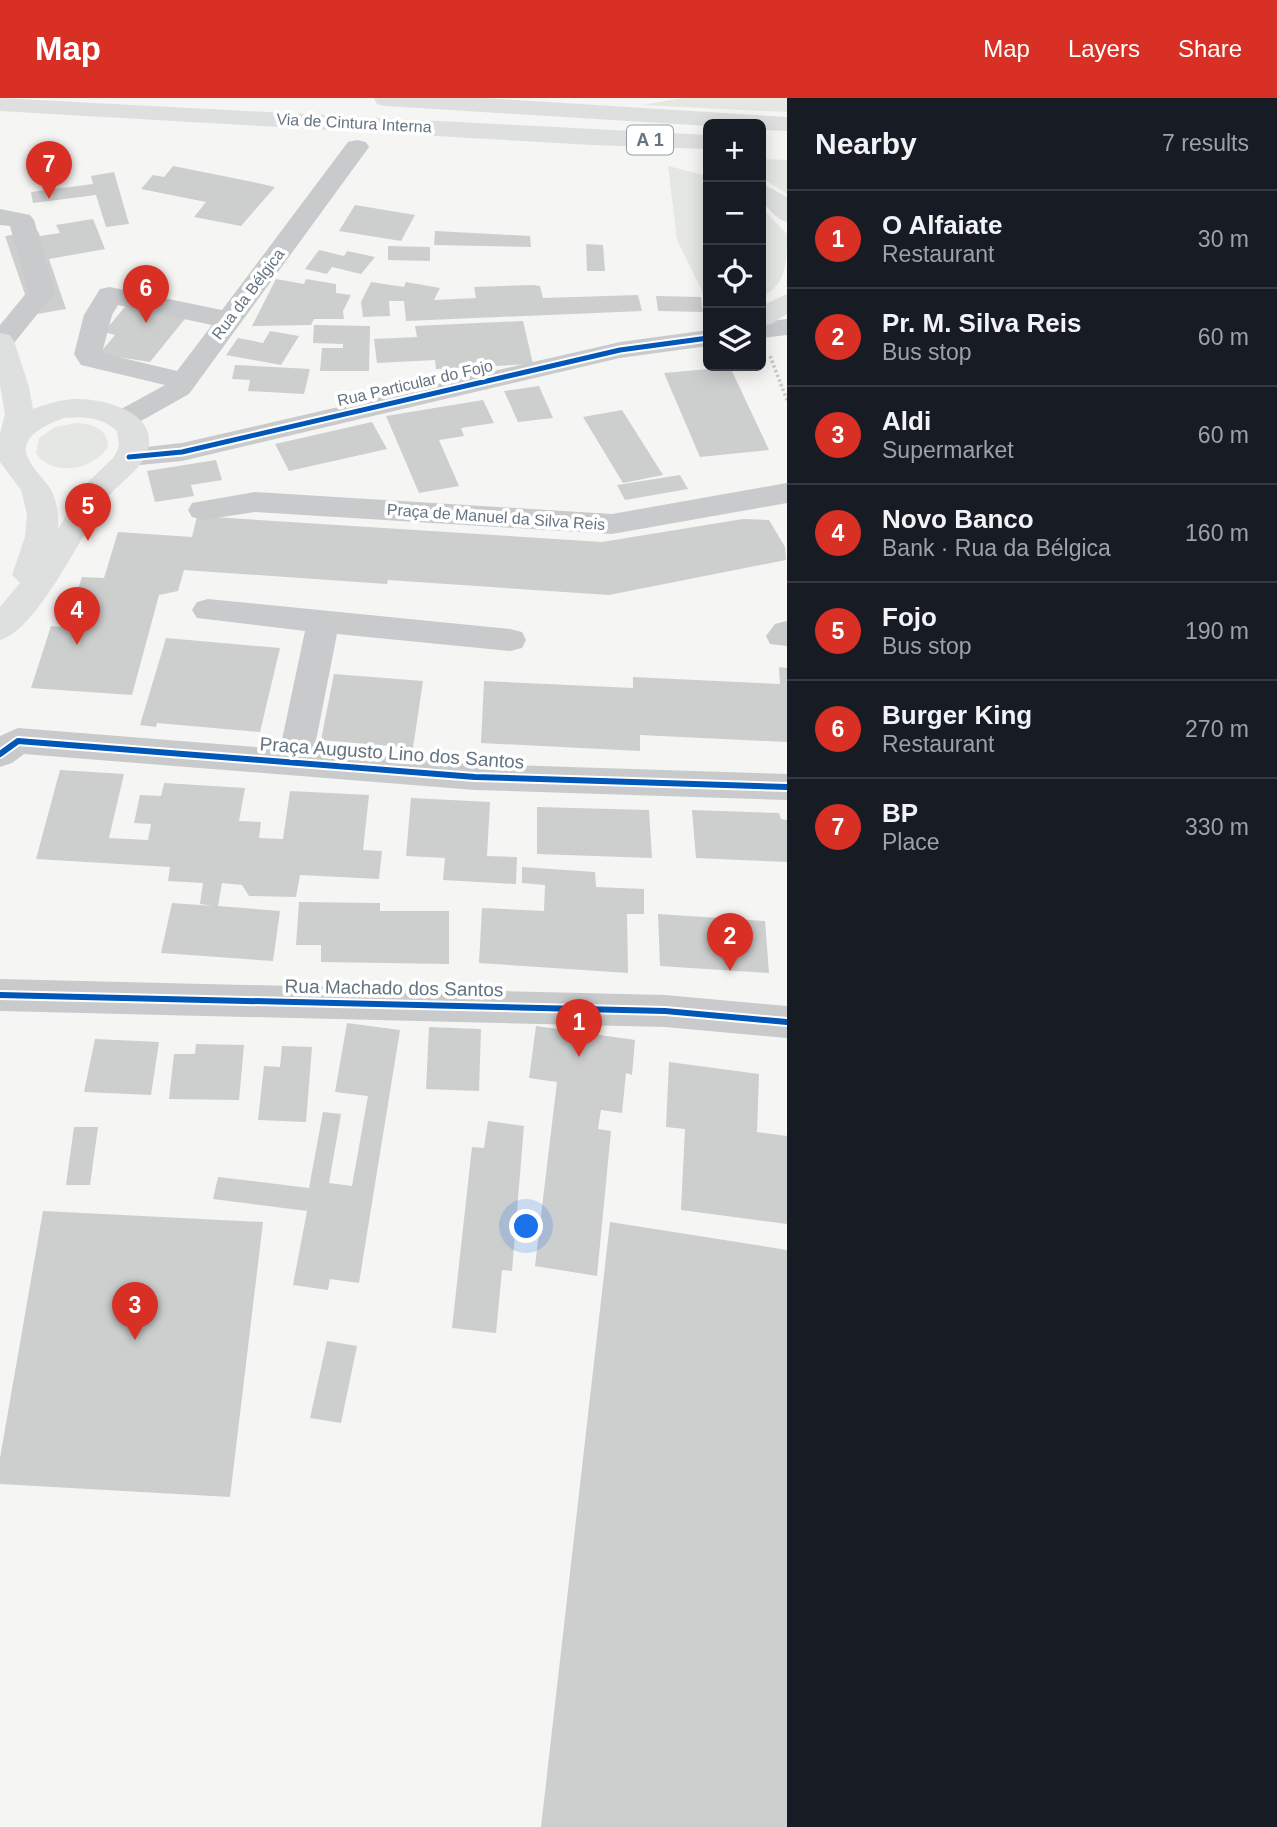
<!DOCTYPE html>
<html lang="en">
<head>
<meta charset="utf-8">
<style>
  body { margin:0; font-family:Arial,sans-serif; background:#20242c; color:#f1f3f6 }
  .controls { position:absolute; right:21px; top:21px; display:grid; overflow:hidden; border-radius:10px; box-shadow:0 4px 18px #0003 }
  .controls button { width:63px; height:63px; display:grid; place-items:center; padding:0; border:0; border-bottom:2px solid #363941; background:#171b24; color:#f1f3f6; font:35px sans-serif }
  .you { position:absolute; left:527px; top:1129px; width:24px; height:24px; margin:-18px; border:5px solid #fff; border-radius:50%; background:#1a73e8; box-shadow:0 0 0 10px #1a73e833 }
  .badge { display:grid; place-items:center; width:46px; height:46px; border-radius:50%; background:#d93025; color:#fff; font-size:23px; font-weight:700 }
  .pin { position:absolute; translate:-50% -58px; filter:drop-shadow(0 2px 4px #0008) }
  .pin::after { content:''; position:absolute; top:37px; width:24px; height:21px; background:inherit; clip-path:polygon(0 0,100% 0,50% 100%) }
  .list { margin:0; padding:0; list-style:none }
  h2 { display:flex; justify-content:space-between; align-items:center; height:91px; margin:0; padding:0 28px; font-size:30px }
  h2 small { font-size:23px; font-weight:400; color:#9ea1a6 }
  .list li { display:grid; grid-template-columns:46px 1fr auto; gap:21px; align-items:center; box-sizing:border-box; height:98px; padding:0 28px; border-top:2px solid #363941 }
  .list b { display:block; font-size:26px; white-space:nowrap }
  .list p { margin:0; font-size:23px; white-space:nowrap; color:#9ea1a6 }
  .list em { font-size:23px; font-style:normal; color:#9ea1a6 }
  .icon { flex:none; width:38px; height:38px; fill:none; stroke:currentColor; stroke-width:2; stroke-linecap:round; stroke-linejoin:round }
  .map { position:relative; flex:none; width:787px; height:1729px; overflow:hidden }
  header { display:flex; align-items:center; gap:42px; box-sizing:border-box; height:98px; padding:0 35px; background:#d93025; color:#fff }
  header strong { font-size:33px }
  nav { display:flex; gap:38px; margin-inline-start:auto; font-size:24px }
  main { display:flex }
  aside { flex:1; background:#171b24 }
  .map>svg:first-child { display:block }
</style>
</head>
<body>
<header>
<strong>Map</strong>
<nav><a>Map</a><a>Layers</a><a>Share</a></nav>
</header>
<main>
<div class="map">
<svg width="787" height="1729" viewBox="0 0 787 1729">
  <rect width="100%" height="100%" fill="#f5f5f3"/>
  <!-- green -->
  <g fill="#e4e7e2">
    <polygon points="683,0 787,0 787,14 642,7"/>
    <polygon points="761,61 787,62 787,96 761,79"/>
    <polygon points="668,68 708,78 708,205 677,142"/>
    <path d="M761,109l26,27c0,25 0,53 -26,62z"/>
    <path d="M77,325c15,1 30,5 31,23 -13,24 -56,32 -72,7l3,-15 16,-11z"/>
  </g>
  <!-- building -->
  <g fill="#cdcece">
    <polygon points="173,68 248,83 275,89 241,128 194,119 206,104 141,91 153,77 164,79"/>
    <polygon points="114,74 129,126 106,129 96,97 33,105 31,94 93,86 91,78"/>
    <polygon points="355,107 415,117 401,143 339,133"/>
    <polygon points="93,121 105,151 49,161 66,211 32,217 5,138 38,133 40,138 60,135 56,127"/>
    <polygon points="435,133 530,138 531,149 434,147"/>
    <polygon points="586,146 603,147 605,173 587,173"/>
    <polygon points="388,148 430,149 430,163 388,162"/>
    <polygon points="319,152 344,158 347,153 375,159 361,176 332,169 327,176 305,171"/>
    <polygon points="276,181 304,186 306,181 336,186 336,195 351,197 343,213 344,221 314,221 311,227 252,228"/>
    <polygon points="371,184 404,189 406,184 440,190 434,202 476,200 474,189 533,187 540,188 543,200 638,197 642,213 406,223 404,203 389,203 390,218 363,219 361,204"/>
    <polygon points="656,198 701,199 703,214 658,213"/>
    <polygon points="129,204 188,217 150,264 99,256 115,237 104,234"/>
    <polygon points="523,223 533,266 436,271 435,262 377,265 374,241 417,239 415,228"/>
    <polygon points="314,227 370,228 369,273 320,273 322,250 343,250 343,246 313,245"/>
    <polygon points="270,233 299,238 281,267 226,257 238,240 263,245"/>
    <polygon points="235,267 310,271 304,296 248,293 250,282 232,281"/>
    <polygon points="730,269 769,352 700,359 664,275"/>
    <polygon points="539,288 553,320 518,324 504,293"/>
    <polygon points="483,302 494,325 461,330 464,338 439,342 459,388 419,395 386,318"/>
    <polygon points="622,312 663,377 623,385 583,319"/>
    <polygon points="372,324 387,351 289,373 275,346"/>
    <polygon points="216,362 222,382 191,387 194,398 155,404 147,373"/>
    <polygon points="680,377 688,391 625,402 617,387"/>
    <polygon points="197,418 602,444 743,421 769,422 785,449 786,462 609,497 388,482 387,486 184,472 178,493 159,497 132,597 31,590 51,528 65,529 82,479 104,480 118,434 192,439"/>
    <polygon points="166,540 280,550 260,634 157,625 156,629 140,627"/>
    <polygon points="779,569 787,570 787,644 640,637 640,653 481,645 484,583 633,590 633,579 780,586"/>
    <polygon points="334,576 423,583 413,650 321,642"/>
    <polygon points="60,672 124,676 109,740 148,742 151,726 134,725 140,697 161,698 164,685 245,690 239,723 261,724 259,740 283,741 290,693 369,697 363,752 382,753 379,781 300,777 296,799 249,798 242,787 222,785 218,808 280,813 273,863 161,855 172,805 213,808 200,806 203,785 168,783 170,769 36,761"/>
    <polygon points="411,700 490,704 487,758 517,759 516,786 443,782 445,760 406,758"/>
    <polygon points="537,709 649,712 652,760 537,756"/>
    <polygon points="692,712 779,715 781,721 787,722 787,764 696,760"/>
    <polygon points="522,769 595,774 596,789 644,791 644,816 627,816 628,875 479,865 482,810 544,813 545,787 522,785"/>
    <polygon points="299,804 380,805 380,813 449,813 449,866 321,864 321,847 296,847"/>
    <polygon points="658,816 765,823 769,875 660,868"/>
    <polygon points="347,925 400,932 359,1185 330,1181 328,1192 293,1187 307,1113 213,1101 218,1079 309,1090 323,1014 341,1016 329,1085 352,1088 368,998 335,994"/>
    <polygon points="536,928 635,942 632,977 626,975 622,1015 601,1012 598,1031 611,1033 597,1178 535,1168 557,984 529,980"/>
    <polygon points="429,929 481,931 479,993 426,991"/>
    <polygon points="95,941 159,944 151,997 84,994"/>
    <polygon points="196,946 244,947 239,1002 169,1001 174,956 195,956"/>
    <polygon points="282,948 312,949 306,1024 258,1022 264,968 280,969"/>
    <polygon points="669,964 759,976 757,1034 787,1038 787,1126 681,1112 685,1031 666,1029"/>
    <polygon points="488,1023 524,1028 512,1173 502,1172 496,1235 452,1230 472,1049 484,1050"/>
    <polygon points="74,1029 98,1029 90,1087 66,1087"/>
    <polygon points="43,1113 263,1124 230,1399 0,1386 0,1360"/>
    <polygon points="610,1124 787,1152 787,1729 541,1729"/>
    <polygon points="327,1243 357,1248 341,1325 310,1320"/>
  </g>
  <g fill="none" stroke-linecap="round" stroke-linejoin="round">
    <!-- path -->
    <polyline stroke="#c7c8c8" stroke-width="3.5" stroke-dasharray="2.5 2.5" stroke-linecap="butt" points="770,258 787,302"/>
    <!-- minor -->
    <g fill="#c9cacb" fill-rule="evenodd">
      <path d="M357,42l9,2 3,5 -180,247 -57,32 -10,3 -10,-3 -5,-6 5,-6 53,-29 -84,-20 -7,-11 10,-39 16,-26 10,-2 112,23 126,-168zM118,207l94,20 -35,46 -75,-18 10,-38z"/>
      <polygon points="0,111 30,117 34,122 55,194 10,250 0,252 0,227 28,193 10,128 0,127"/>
      <polygon points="787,221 787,237 761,240 761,224"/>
      <polygon points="708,232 708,248 620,260 182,363 129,368 118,366 114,359 118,352 182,345 620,244"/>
      <polygon points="787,385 787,405 612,436 255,414 203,422 192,419 188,412 192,405 255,394 612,416"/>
      <polygon points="208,501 510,531 522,534 526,542 522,550 510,553 337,536 314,653 475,666 787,676 787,702 475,692 24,656 12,665 0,669 0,638 18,630 280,651 305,533 197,520 192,512 197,504"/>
      <polygon points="787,523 787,548 770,546 766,538 775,526"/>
      <polygon points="0,881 665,897 787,908 787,940 665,929 0,913"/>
    </g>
    <!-- major -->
    <path fill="#dedfdf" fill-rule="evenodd" d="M0,235l10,2 4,6 15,46 4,22c13,-5 27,-9 41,-10 27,-1 84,12 74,50 -7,23 -31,34 -44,53 -22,32 -67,128 -104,138v-33l20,-24 -8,-8 13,-38 2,-23 -6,-24 -21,-28v-28l5,-20 -5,-29zM64,320c20,-2 38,-1 53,13l2,14 -3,10 -33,32 -25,42c1,-14 -1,-27 -7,-39 -6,-11 -18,-20 -23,-32 -11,-21 21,-35 36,-40z"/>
    <!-- highway -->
    <g fill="#dedfdf" fill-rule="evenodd">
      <polygon points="0,0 708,37 708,51 592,47 0,13"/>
      <polygon points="374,0 483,0 787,19 787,33 761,32 761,26 708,28 385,8 377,6"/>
      <path d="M761,85l26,14v25c-12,-3 -16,-13 -26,-20z"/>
      <polygon points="787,196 787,216 771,226 761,228 761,208"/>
    </g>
    <!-- cycleway-far1 casing -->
    <g stroke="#fff" stroke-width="9">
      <polyline id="cycleway-far1" points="129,359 182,354 620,252 708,240"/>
    </g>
    <!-- cycleway casing -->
    <g stroke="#fff" stroke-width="10">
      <g id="cycleway">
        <polyline points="0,656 18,643 475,679 787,689"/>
        <polyline points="0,897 665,913 787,924"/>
      </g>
    </g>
    <!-- cycleway-far1 -->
    <use href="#cycleway-far1" stroke="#0057b8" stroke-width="5"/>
    <!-- cycleway -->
    <use href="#cycleway" stroke="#0057b8" stroke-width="6"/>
  </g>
  <g text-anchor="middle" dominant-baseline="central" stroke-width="7" stroke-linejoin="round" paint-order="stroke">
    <!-- far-street labels -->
    <g font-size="16" fill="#667582" stroke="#fff">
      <text transform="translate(354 25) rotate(3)">Via de Cintura Interna</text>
      <text transform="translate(248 196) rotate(-53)">Rua da Bélgica</text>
      <text transform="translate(415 285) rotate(-13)">Rua Particular do Fojo</text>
      <text transform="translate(496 419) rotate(4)">Praça de Manuel da Silva Reis</text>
    </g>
    <!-- shield labels -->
    <rect fill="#fff" stroke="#949ea8" stroke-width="2" x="627" y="27.5" width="46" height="29" rx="5"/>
    <g font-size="18" font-weight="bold" fill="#667582">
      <text x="650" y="42">A 1</text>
    </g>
    <!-- street labels -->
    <g font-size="19" fill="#667582" stroke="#fff">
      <text transform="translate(392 655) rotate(4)">Praça Augusto Lino dos Santos</text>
      <text transform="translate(394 890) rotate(1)">Rua Machado dos Santos</text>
    </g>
  </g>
</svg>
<div class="controls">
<button>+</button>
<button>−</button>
<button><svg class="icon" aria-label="locate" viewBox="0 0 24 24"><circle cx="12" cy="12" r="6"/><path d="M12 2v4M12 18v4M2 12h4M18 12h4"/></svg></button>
<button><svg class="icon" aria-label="layers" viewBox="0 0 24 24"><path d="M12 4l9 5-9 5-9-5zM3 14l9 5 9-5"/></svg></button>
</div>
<div class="you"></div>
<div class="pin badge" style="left:579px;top:959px">1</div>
<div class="pin badge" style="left:730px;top:873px">2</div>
<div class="pin badge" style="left:135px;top:1242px">3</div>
<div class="pin badge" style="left:77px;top:547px">4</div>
<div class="pin badge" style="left:88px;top:443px">5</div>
<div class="pin badge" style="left:146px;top:225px">6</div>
<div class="pin badge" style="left:49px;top:101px">7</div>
</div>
<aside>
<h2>Nearby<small>7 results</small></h2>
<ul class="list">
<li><span class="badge">1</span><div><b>O Alfaiate</b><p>Restaurant</p></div><em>30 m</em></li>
<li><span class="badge">2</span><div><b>Pr. M. Silva Reis</b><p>Bus stop</p></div><em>60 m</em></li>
<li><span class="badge">3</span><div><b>Aldi</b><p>Supermarket</p></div><em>60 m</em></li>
<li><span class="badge">4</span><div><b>Novo Banco</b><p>Bank · Rua da Bélgica</p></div><em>160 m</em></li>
<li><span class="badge">5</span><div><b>Fojo</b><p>Bus stop</p></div><em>190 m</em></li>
<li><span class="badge">6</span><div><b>Burger King</b><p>Restaurant</p></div><em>270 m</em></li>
<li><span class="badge">7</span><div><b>BP</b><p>Place</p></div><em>330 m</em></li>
</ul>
</aside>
</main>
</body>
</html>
